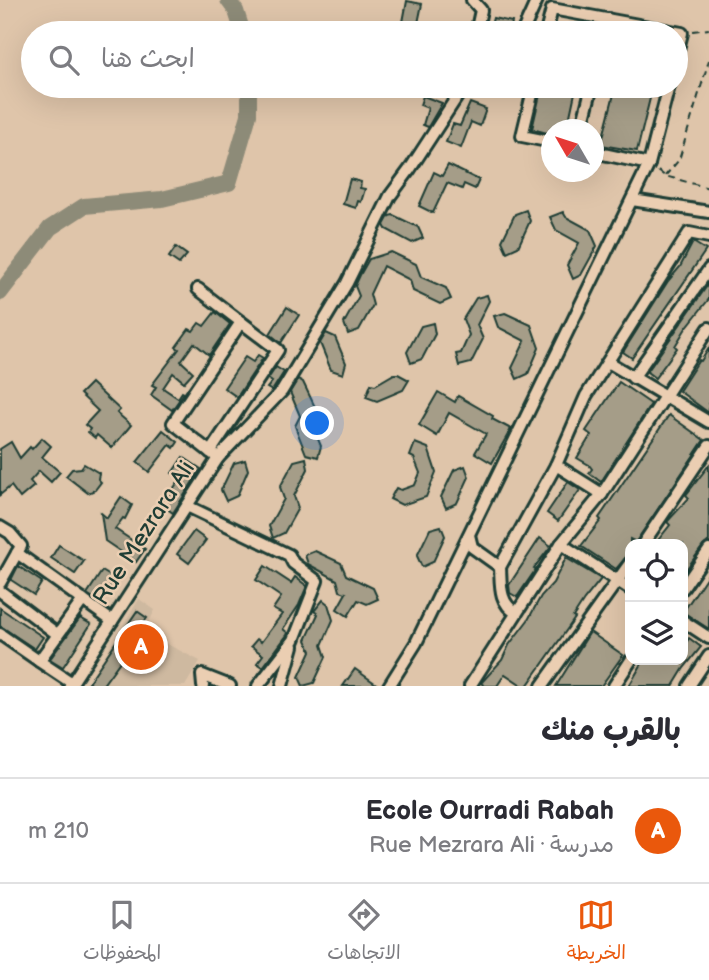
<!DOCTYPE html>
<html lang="ar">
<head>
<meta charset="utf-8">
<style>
  body { margin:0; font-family:"Balsamiq Sans","Playpen Sans Arabic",sans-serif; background:#f2f2f3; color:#2b2b33; direction:rtl }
  .controls { position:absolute; right:21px; bottom:21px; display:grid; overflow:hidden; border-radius:14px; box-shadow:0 7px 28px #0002 }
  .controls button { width:63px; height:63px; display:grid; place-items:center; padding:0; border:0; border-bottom:2px solid #e1e1e2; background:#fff; color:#2b2b33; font:35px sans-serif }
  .compass { position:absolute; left:541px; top:119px; width:63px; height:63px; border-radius:50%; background:#fff; box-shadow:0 7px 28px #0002; rotate:309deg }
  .you { position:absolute; left:318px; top:424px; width:24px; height:24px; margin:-18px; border:5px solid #fff; border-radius:50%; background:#1a73e8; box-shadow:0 0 0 10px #1a73e833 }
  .badge { display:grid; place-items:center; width:46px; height:46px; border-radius:50%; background:#ea580c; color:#fff; font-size:23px; font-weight:700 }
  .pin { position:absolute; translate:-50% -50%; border:4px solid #fff; box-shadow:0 2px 7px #0006 }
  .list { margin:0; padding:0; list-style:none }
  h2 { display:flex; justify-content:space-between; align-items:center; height:91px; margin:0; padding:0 28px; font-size:30px }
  h2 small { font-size:23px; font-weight:400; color:#7c7c81 }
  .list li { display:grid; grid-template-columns:46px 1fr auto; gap:21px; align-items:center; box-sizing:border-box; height:105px; padding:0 28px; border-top:2px solid #e1e1e2 }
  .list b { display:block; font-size:26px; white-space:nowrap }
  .list p { margin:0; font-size:23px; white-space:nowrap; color:#7c7c81 }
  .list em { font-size:23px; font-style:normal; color:#7c7c81 }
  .icon { flex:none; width:38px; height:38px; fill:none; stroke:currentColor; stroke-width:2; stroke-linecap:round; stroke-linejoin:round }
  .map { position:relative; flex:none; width:709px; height:686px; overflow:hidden; direction:ltr }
  .search { position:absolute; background:#fff; box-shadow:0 7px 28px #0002; left:21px; right:21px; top:21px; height:77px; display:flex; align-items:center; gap:18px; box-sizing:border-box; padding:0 24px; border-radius:38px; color:#7c7c81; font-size:26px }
  .sheet { height:196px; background:#fff }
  nav { display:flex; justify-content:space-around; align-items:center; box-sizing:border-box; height:98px; border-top:2px solid #e1e1e2; background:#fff; font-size:19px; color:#7c7c81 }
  nav a { display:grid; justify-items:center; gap:4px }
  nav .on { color:#ea580c }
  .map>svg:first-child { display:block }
</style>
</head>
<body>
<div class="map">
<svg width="709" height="686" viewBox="0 0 709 686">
  <rect width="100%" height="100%" fill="#dfc5aa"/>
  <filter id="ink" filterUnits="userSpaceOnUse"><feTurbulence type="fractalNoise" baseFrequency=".0143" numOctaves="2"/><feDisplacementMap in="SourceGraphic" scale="14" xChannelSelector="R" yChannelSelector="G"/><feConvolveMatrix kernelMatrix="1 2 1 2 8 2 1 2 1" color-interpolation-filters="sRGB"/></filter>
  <g filter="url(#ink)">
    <!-- built -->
    <polygon fill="#ceb9a0" points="139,599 155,610 144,632 200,661 185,686 91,686 88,684"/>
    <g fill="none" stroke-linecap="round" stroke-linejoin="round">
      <!-- river -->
      <g stroke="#8d8b78" stroke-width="16">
        <polyline points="228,0 236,11 243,33"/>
        <polyline points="0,293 50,228 84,206 162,199 229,183 249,115 249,86"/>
      </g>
    </g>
    <!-- building -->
    <g fill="#a59d88" stroke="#1f3d34" stroke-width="2">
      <polygon points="407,1 422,4 416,33 401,33 405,22 403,22"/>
      <polygon points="493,18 512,22 510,33 489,33"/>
      <polygon points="542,86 576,88 567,130 551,130 551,134 532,129"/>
      <polygon points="616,86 653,86 637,151 601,145"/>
      <polygon points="423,96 442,103 428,127 423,125 428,108 420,105"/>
      <polygon points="470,103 486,109 480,126 471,122 461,148 446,142 453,124 460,126"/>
      <polygon points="448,165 479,180 475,189 464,184 462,189 447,183 433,213 419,206 434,172 442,176"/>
      <polygon points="350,179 361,182 360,188 365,189 361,202 358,201 356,208 343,204"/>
      <polygon points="526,210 530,221 518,247 507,252 502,241 515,214"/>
      <polygon points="563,212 566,217 590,230 597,246 581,275 573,279 567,265 579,243 556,230 550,217"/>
      <polygon points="393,215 418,227 423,238 412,243 386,229 384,225 389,216"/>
      <polygon points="693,242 706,250 632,358 623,352 668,281 680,267"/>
      <polygon points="176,247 187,255 179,264 169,257"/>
      <polygon points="391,252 416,264 421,277 446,288 451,299 440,304 413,291 410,280 383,266 370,294 373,305 359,330 348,334 344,323 359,296 355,286 360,275 369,259"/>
      <polygon points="709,283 709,299 686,328 675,346 677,348 655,378 647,372"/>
      <polygon points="487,295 489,301 477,325 483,339 471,363 459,366 456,354 461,353 469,335 463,319 476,298"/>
      <polygon points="287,307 299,315 281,343 270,334"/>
      <polygon points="215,312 230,324 209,355 194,343 181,361 193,372 184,382 173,373 163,388 178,398 182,392 184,393 172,410 151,395 156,387 152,385 179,349 176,347 189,329 193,331 199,323 204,326"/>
      <polygon points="505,313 531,325 539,348 528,374 517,379 512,368 525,341 498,327 494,316"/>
      <polygon points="433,323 435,334 422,359 411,363 407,352 421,326"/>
      <polygon points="326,333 335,337 346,363 343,374 331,370 320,343"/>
      <polygon points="709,348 709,413 679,391 699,360 701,361"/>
      <polygon points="258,355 263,358 237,397 224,388 245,357 253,362"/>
      <polygon points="276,367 284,372 272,391 267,388 272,382 268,379"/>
      <polygon points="394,374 398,374 409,380 403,390 377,401 366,397 371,384 375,385"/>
      <polygon points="298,379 303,382 315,407 310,420 321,446 318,457 306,454 295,426 300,416 290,392"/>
      <polygon points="619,382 651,404 601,482 589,473 592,469 589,465 577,458 591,435 586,431"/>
      <polygon points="91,383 120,410 117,413 131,425 112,448 97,435 95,438 88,432 90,429 85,425 98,411 80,394"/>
      <polygon points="438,392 455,402 458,396 493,416 492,419 511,429 492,463 475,453 486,434 449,413 437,436 419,425"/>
      <polygon points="669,415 704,440 636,542 630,539 630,553 616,569 581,546 601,520 599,518"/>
      <polygon points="163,430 178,442 174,448 170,445 149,472 137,462"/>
      <polygon points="42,438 51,446 42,457 60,472 51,482 39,471 30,481 34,486 20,498 11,486 0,495 0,449 11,442 20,458 30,447 32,449"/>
      <polygon points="415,443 428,448 436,472 426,497 402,505 390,499 396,488 401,490 415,485 420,473 414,458 410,456"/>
      <polygon points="183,457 201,469 173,513 162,505 180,479 172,473"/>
      <polygon points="306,458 308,469 294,496 298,508 284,533 273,538 269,526 284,499 280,487 294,461"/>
      <polygon points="245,460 248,470 237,496 226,501 221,490 234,463"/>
      <polygon points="84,464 99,473 98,479 101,482 95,490 88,493 66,476 72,469 81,468"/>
      <polygon points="709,465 709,541 703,546 683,574 683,544 655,544 670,525 667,522 689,498 686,495"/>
      <polygon points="465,466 469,477 457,503 446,508 441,497 454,470"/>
      <polygon points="568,482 580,490 558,521 547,513"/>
      <polygon points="121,497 132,505 125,519 123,518 115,529 145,549 136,562 105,541 101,513 107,518"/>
      <polygon points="441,526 445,536 433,562 422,567 417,556 430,529"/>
      <polygon points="194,531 206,540 189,563 177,554"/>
      <polygon points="540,538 551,546 534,568 536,569 517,597 510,593 509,585"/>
      <polygon points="59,545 84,561 75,574 51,558"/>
      <polygon points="315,551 341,563 346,575 373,588 378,599 367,604 358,600 348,616 337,609 346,593 340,591 337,580 308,564 305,555"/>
      <polygon points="566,558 601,579 584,600 573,617 575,618 527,686 523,686 505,674 497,686 485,686 481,683 502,660 509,645 528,620 541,596 553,583"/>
      <polygon points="18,566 42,582 34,595 11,580"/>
      <polygon points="265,566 291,583 295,577 307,586 299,605 283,629 288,633 287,635 263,667 257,663 263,655 251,646 257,639 261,642 282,614 273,609 281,597 256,580"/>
      <polygon points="102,571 115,579 100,602 87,594"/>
      <polygon points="709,573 709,629 683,612"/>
      <polygon points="323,600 328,604 333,620 322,645 326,657 314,683 303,686 299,677 311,651 306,640 318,614 314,611"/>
      <polygon points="0,608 43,637 35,649 0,626"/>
      <polygon points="137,611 147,618 142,625 145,627 102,686 86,686"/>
      <polygon points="80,618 91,624 63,667 50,659"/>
      <polygon points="590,632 623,655 601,686 556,686"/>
      <polygon points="689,638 701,647 684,668 673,686 629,686 644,660 683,660 683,648"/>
      <polygon points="355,669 379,686 343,686"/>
    </g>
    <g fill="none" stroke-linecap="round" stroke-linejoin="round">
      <!-- street casing -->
      <g stroke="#1f3d34" stroke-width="16">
        <g id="street">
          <polyline points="472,0 481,10 476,33"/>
          <polyline points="522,33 537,0"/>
          <polyline points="546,33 552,9 682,33 676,57"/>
          <polyline points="604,33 608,19"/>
          <polyline points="534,86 522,136 552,142"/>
          <polyline points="581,130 592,86"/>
          <polyline points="594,152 649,164"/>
          <polyline points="632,200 709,212"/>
          <polyline points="608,362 709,422"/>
          <polyline points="633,378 709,269"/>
          <polyline points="210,452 278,350 241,322"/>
          <polyline points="218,458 282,391 347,283 390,196 410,169 464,86"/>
          <polyline points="556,465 602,494"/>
          <polyline points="187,506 289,555 293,563 317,581 294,640 258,686"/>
          <polyline points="0,527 10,533 21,546 0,583"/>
          <polyline points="469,535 472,547 500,567 556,465 586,396 689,233 709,237"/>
          <polyline points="561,544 630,589"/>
          <polyline points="643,544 709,446"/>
          <polyline points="17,553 112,621"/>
          <path d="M500,567c1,19 -1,35 16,46"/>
          <polyline points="683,588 709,550"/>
          <polyline points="0,591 57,634"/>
          <polyline points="683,621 709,638"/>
          <polyline points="0,634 39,661"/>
          <polyline points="72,683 39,661 83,600"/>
          <polyline points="70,686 218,458 173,423 241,322 198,289"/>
          <polyline points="203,686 202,675 230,686"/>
          <polyline points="282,686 293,646"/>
          <polyline points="389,686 416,643 649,164 669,86"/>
          <polyline points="470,686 561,544 602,494 709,328"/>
          <polyline points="542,686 630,563"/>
          <polyline points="614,686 631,660"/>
          <polyline points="689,686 709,656"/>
        </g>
      </g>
      <!-- path -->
      <g stroke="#1f3d34" stroke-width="2" stroke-dasharray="7 5" stroke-linecap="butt">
        <polyline points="693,31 709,29"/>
        <polyline points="658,171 665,176 709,188"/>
        <polyline points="665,176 679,160 709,60"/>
      </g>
      <!-- street -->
      <use href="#street" stroke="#ebceb2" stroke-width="10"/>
    </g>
  </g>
  <g text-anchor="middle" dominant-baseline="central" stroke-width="5" stroke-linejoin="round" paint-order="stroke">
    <!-- street labels -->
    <g font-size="23" fill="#1f3d34" stroke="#ebceb2">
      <text transform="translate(144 533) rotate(-57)">Rue Mezrara Ali</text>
    </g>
  </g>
</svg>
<div class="controls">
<button><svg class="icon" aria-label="locate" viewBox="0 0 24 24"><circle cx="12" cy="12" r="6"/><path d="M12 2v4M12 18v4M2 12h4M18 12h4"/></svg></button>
<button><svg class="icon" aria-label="layers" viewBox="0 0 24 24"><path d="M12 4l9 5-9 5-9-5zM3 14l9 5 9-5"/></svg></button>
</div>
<svg class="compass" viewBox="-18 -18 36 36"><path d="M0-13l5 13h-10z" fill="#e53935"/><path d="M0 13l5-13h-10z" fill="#7c7c81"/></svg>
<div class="you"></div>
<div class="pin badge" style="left:141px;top:647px">A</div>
<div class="search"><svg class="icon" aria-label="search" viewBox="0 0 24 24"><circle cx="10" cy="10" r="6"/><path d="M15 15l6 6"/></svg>ابحث هنا</div>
</div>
<section class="sheet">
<h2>بالقرب منك<small></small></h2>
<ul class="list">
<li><span class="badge">A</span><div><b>Ecole Ourradi Rabah</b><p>مدرسة · Rue Mezrara Ali</p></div><em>210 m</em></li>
</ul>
</section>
<nav>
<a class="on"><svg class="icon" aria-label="map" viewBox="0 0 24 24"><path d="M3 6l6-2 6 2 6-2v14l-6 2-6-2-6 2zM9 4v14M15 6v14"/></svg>الخريطة</a>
<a><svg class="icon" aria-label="directions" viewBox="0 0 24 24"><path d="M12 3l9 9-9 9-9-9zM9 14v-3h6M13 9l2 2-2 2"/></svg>الاتجاهات</a>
<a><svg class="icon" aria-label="saved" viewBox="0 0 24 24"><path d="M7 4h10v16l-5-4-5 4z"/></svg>المحفوظات</a>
</nav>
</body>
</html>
